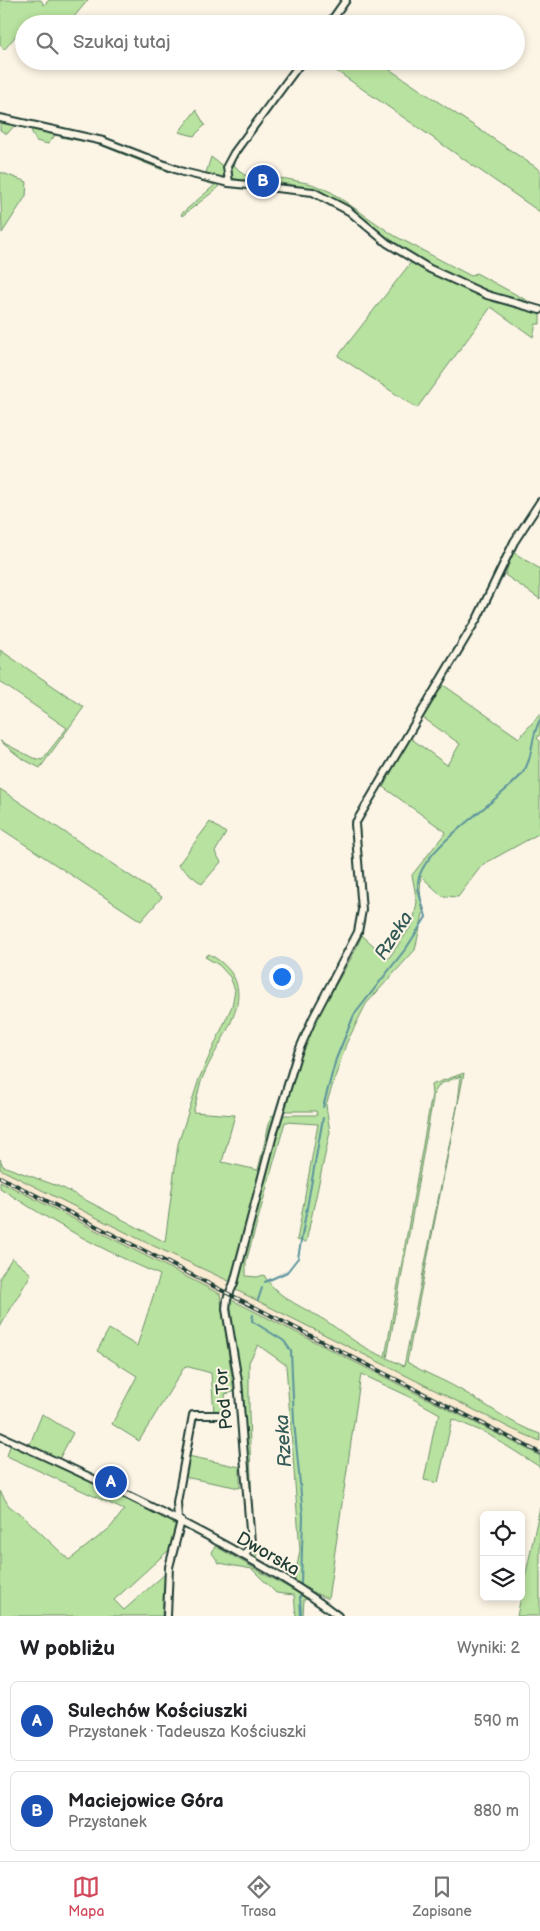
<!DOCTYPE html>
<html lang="pl">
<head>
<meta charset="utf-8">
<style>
  body { margin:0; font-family:"Balsamiq Sans",sans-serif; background:#f6f6f6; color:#202124 }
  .controls { position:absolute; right:15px; bottom:15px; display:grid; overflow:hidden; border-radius:8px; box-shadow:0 2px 8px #0003 }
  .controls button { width:45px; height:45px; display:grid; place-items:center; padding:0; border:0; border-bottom:1px solid #e0e0e0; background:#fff; color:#202124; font:25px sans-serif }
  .you { position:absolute; left:281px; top:976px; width:18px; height:18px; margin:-12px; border:4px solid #fff; border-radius:50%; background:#1a73e8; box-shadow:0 0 0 8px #1a73e833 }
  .badge { display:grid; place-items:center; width:32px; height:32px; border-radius:50%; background:#d1495b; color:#fff; font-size:16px; font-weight:700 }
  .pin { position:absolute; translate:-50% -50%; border:2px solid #fff; box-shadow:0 1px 5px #0006 }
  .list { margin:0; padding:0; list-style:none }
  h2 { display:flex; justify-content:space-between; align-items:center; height:65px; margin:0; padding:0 20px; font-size:21px }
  h2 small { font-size:16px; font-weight:400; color:#757577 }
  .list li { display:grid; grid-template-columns:32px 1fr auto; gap:15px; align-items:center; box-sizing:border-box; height:80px; margin:0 10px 10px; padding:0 10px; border:1px solid #e0e0e0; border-radius:8px }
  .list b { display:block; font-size:19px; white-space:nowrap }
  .list p { margin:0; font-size:16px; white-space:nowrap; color:#757577 }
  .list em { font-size:16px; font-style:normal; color:#757577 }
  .icon { flex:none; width:28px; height:28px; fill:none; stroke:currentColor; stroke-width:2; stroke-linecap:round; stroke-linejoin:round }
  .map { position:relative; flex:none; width:540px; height:1616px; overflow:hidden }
  .search { position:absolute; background:#fff; box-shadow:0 2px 8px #0003; left:15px; right:15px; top:15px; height:55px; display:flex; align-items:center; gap:12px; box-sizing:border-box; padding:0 18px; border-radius:28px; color:#757577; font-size:19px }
  .sheet { height:245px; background:#fff }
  nav { display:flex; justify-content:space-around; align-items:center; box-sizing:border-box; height:70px; border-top:1px solid #e0e0e0; background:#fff; font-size:14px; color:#757577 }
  nav a { display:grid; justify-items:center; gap:2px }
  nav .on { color:#d1495b }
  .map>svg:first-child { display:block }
</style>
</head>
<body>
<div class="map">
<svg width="540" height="1616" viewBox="0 0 540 1616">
  <rect width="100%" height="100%" fill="#fcf5e5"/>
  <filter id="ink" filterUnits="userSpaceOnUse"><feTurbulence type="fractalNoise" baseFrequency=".02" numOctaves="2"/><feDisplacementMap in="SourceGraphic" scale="10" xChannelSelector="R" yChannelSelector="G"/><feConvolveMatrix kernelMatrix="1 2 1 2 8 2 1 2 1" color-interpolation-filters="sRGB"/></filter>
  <g filter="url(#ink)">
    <!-- built -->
    <g fill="#f9ead1">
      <polygon points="0,1166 231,1282 223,1302 0,1187"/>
      <polygon points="239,1291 514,1430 540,1441 540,1455 460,1417 235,1300"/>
    </g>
    <!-- green -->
    <g fill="#b8e29f" stroke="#6c906a" fill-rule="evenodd">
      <polygon points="0,0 41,0 44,5 49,0 88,0 68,24 24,24 24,29 22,28 4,50 0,44"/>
      <polygon points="322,61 377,61 540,170 540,212"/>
      <polygon points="196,110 205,125 194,136 179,132"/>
      <polygon points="0,121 15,125 7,134 0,130"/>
      <path d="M258,125l-25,39 11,11 43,4 25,5 19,8 64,44 76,40 5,-3 52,28 -2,3c-43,-15 -87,-31 -125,-57 -27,-18 -52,-43 -83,-55 -28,-11 -56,-10 -84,-13l-5,-4 1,-10z"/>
      <polygon points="30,128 56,134 48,144 36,141"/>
      <polygon points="62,134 103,143 218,182 218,188 182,216 181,214 215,185 160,169 98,144 60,137"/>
      <polygon points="211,157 224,167 224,178 206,173"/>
      <polygon points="0,172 27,182 26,196 2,233"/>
      <path d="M412,261c41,24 83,40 128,53v10h-4l-3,13 -42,-30 -74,101 -79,-52z"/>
      <polygon points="513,552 540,569 540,599 505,575"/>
      <polygon points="0,650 84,707 40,768 21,758 0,741 33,758 42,760 67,728 0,682"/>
      <path d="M442,684l77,54 21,-24v20l-3,4 3,3v92l-58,32 -24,32 -16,-1 -21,-20 -1,14 3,24 -8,36 -49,54 -20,40 -20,61 4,27 -24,110 -9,-2 21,-116 -33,-2 -39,140v14l11,1 7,-2c14,25 43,33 65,48 20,14 33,25 56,34l47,-263 -1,-9 33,-12 -57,289c17,11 35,17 52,27 28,15 51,35 81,45v7l-26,-11 -280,-141 48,-171 2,-3h33l-1,-4h-31l-2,-4 28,-79 43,-75 8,-18 26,24 25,-35 4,-22 -5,-27 34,-43 -63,-45 26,-50 38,28 13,-21 -38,-27zM461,1076l-3,26 -54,264 -17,-8 47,-265 6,-9z"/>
      <polygon points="0,789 162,897 141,921 0,828"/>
      <polygon points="210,822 226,833 215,852 221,862 202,884 178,865"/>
      <path d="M209,954c60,34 11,80 -7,125 -4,10 -5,22 -9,33l42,3 -13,47 36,8 13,-54 4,-1 -44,167 -88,-41 -143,-72v-10l3,7 60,22 102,54 13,-98 21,-65 33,-73 3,-16 -5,-13 -11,-12 -14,-8z"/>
      <path d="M0,1181l220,113 14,98 -9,2 3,21 -14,-2 -3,-40 -26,-7 -46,75 -27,-17 25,-48 -40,-25 12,-22 28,17 23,-71c-56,-24 -109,-53 -160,-87z"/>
      <polygon points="12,1258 31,1274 0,1327 0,1277"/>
      <polygon points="230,1299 533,1452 540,1456 540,1467 486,1433 452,1419 438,1483 424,1480 435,1425 440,1414 406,1395 361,1374 328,1599 294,1583 300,1550 286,1365 258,1345 249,1362 249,1412 252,1512 255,1549 259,1562 253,1553 244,1417"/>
      <polygon points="42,1414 73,1433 58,1461 28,1449"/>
      <polygon points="11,1443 175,1522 176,1529 170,1549 114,1600 124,1610 165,1574 162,1616 0,1616 0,1491 9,1506 23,1516 69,1560 110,1528 124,1510 7,1456"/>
      <polygon points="188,1456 240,1467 240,1488 184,1477"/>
      <polygon points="540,1507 540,1616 517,1616"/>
      <polygon points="215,1546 312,1601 304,1599 303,1616 296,1616 294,1595 276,1593 252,1569 219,1563 212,1553"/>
    </g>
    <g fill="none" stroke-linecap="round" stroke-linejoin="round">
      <!-- stream -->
      <g stroke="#5b939e" stroke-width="2">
        <path d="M323,1107l13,-48 18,-44 53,-68 19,-30c-2,-10 -9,-24 -8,-34 2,-35 82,-82 104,-109 12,-16 8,-37 18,-54"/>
        <polyline points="265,1282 287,1272 298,1258 323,1118"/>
        <polyline points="258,1300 262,1288"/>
        <polyline points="253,1315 252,1321 284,1341 291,1351 294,1421 303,1516 301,1584"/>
        <polyline points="300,1596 301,1616"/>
      </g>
      <!-- street casing -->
      <g stroke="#1f3d34" stroke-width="10">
        <g id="street">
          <polyline points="329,24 346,0"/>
          <polyline points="0,118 103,141 183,172 229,183 313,192 349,211 387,243 430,269 487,295 540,310"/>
          <polyline points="229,183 227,166 234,153 302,61"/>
          <path d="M0,1436c74,33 147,67 219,106 40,22 82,45 119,74"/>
          <polyline points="178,1520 177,1502 193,1415 218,1415"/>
          <polyline points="245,1556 251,1543 238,1381 226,1309 227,1299 234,1283 274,1131 297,1055 313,1018 358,932 362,910 355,824 478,617 514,542 540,502"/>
          <polyline points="167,1616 169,1567 181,1521"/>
        </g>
      </g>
      <!-- street -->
      <use href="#street" stroke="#fcf5e5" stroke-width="6"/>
      <!-- rail casing -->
      <g stroke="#1f3d34" stroke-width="4">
        <polyline id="rail" points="0,1177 540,1453"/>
      </g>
      <!-- rail -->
      <use href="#rail" stroke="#fcf5e5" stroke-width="2" stroke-dasharray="5.5" stroke-linecap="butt"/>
    </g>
  </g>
  <g text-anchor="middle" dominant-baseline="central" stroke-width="4" stroke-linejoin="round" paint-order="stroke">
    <!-- street labels -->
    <g font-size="18" fill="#1f3d34" stroke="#fcf5e5">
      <text transform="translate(224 1399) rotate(-95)">Pod Tor</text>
      <text transform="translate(268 1554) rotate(30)">Dworska</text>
    </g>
    <!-- water labels -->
    <g font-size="19" font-style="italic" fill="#335a57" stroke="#fcf5e5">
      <text transform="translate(394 936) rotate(-57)">Rzeka</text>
      <text transform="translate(284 1441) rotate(-94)">Rzeka</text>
    </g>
  </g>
</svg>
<div class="controls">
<button><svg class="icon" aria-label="locate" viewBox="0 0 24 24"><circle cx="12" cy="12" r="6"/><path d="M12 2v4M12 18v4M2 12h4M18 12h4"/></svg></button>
<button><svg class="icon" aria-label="layers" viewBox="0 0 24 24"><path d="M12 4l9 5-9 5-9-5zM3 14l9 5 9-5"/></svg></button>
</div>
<div class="you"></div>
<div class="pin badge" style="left:111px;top:1482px;background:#1a4fb4">A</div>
<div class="pin badge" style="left:263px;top:181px;background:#1a4fb4">B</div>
<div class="search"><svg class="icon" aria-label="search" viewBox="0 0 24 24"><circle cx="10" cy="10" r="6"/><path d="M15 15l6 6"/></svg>Szukaj tutaj</div>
</div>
<section class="sheet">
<h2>W pobliżu<small>Wyniki: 2</small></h2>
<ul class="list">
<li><span class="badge" style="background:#1a4fb4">A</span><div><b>Sulechów Kościuszki</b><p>Przystanek · Tadeusza Kościuszki</p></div><em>590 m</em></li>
<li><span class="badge" style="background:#1a4fb4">B</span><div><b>Maciejowice Góra</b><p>Przystanek</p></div><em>880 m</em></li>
</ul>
</section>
<nav>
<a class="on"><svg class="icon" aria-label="map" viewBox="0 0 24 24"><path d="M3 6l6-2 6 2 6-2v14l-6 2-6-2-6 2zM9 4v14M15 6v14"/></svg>Mapa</a>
<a><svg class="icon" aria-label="directions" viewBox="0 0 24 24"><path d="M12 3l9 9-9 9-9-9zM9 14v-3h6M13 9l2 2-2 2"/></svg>Trasa</a>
<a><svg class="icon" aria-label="saved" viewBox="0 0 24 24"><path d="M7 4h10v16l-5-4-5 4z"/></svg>Zapisane</a>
</nav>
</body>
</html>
